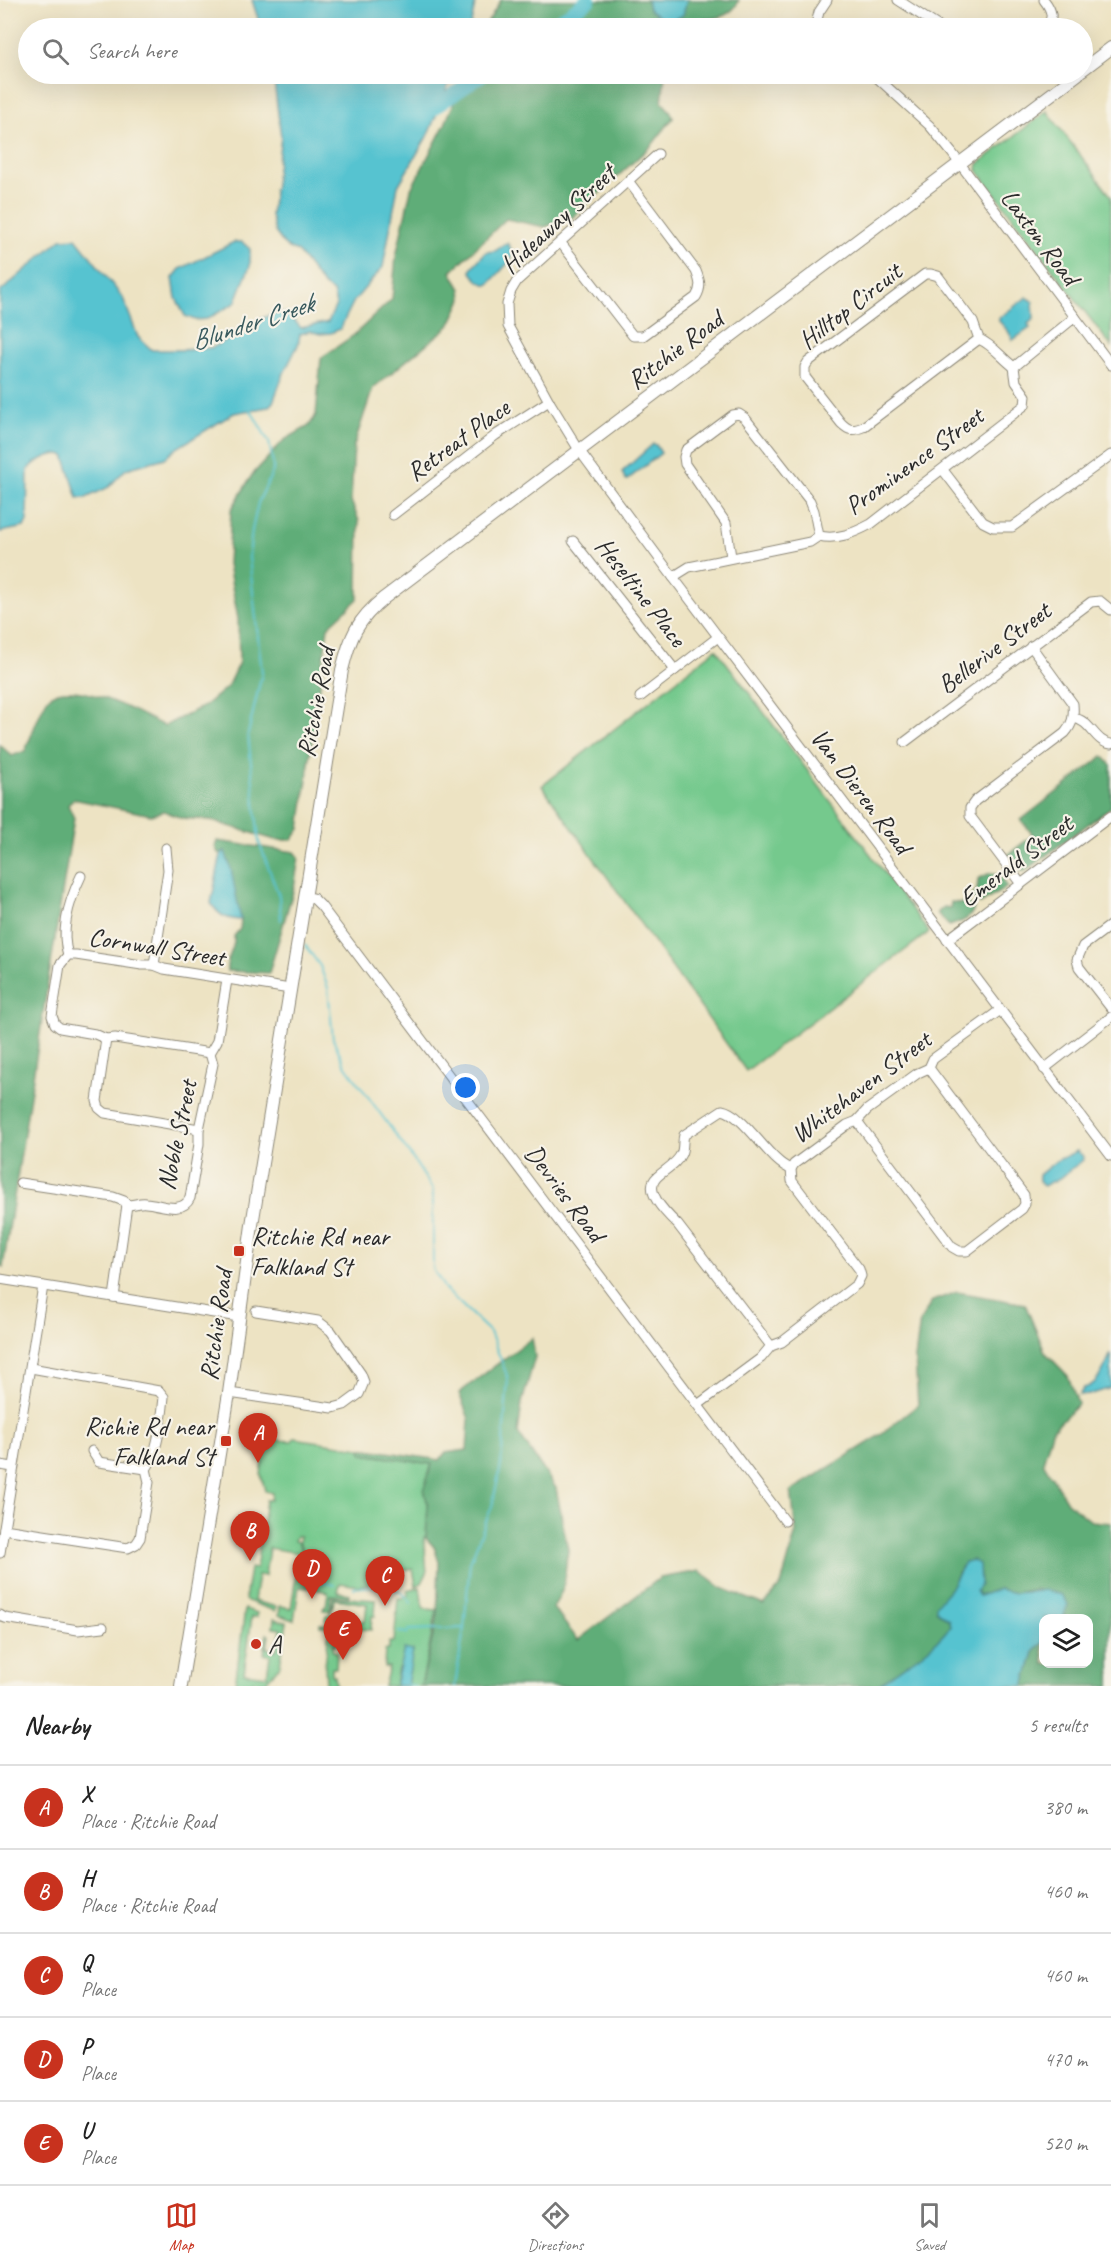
<!DOCTYPE html>
<html lang="en">
<head>
<meta charset="utf-8">
<style>
  body { margin:0; font-family:Caveat,sans-serif; background:#f6f6f6; color:#222 }
  .controls { position:absolute; right:18px; bottom:18px; display:grid; overflow:hidden; border-radius:12px; box-shadow:0 6px 24px #0002 }
  .controls button { width:54px; height:54px; display:grid; place-items:center; padding:0; border:0; border-bottom:2px solid #e0e0e0; background:#fff; color:#222; font:30px sans-serif }
  .you { position:absolute; left:466px; top:1088px; width:21px; height:21px; margin:-15px; border:4px solid #fff; border-radius:50%; background:#1a73e8; box-shadow:0 0 0 9px #1a73e833 }
  .badge { display:grid; place-items:center; width:39px; height:39px; border-radius:50%; background:#c8321e; color:#fff; font-size:20px; font-weight:700 }
  .pin { position:absolute; translate:-50% -50px; filter:drop-shadow(0 2px 3px #0008) }
  .pin::after { content:''; position:absolute; top:32px; width:21px; height:18px; background:inherit; clip-path:polygon(0 0,100% 0,50% 100%) }
  .list { margin:0; padding:0; list-style:none }
  h2 { display:flex; justify-content:space-between; align-items:center; height:78px; margin:0; padding:0 24px; font-size:26px }
  h2 small { font-size:20px; font-weight:400; color:#767676 }
  .list li { display:grid; grid-template-columns:39px 1fr auto; gap:18px; align-items:center; box-sizing:border-box; height:84px; padding:0 24px; border-top:2px solid #e0e0e0 }
  .list b { display:block; font-size:22px; white-space:nowrap }
  .list p { margin:0; font-size:20px; white-space:nowrap; color:#767676 }
  .list em { font-size:20px; font-style:normal; color:#767676 }
  .icon { flex:none; width:33px; height:33px; fill:none; stroke:currentColor; stroke-width:2; stroke-linecap:round; stroke-linejoin:round }
  .map { position:relative; flex:none; width:1111px; height:1686px; overflow:hidden }
  .search { position:absolute; background:#fff; box-shadow:0 6px 24px #0002; left:18px; right:18px; top:18px; height:66px; display:flex; align-items:center; gap:15px; box-sizing:border-box; padding:0 21px; border-radius:33px; color:#767676; font-size:22px }
  .sheet { height:498px; background:#fff }
  nav { display:flex; justify-content:space-around; align-items:center; box-sizing:border-box; height:84px; border-top:2px solid #e0e0e0; background:#fff; font-size:16px; color:#767676 }
  nav a { display:grid; justify-items:center; gap:3px }
  nav .on { color:#c8321e }
  .map>svg:first-child { display:block }
</style>
</head>
<body>
<div class="map">
<svg width="1111" height="1686" viewBox="0 0 1111 1686">
  <rect width="100%" height="100%" fill="#f7f3e8"/>
  <filter id="ink" filterUnits="userSpaceOnUse"><feTurbulence type="fractalNoise" baseFrequency=".0167" numOctaves="2"/><feDisplacementMap in="SourceGraphic" scale="12" xChannelSelector="R" yChannelSelector="G"/><feConvolveMatrix kernelMatrix="1 2 1 2 8 2 1 2 1" color-interpolation-filters="sRGB"/></filter>
  <filter id="wash" filterUnits="userSpaceOnUse"><feTurbulence type="fractalNoise" baseFrequency=".008" numOctaves="4" result="noise"/><feDisplacementMap in="SourceGraphic" scale="24" xChannelSelector="R" yChannelSelector="G"/><feGaussianBlur stdDeviation="1.35" result="paint"/><feColorMatrix in="noise" values="0 0 0 0 0 0 0 0 0 0 0 0 0 0 0 0 0 1.4 0 .05"/><feComposite in="paint" operator="in"/></filter>
  <g filter="url(#wash)">
    <rect width="100%" height="100%" fill="#ede3c3"/>
    <!-- green -->
    <g fill="#74c98d" stroke="#507a5c" stroke-width="1.5">
      <polygon points="1047,111 1111,196 1111,346 977,170 978,164"/>
      <polygon points="716,649 929,932 746,1071 542,786"/>
      <polygon points="294,1438 360,1448 364,1454 432,1464 424,1488 428,1506 426,1538 424,1537 427,1573 422,1583 416,1586 413,1569 392,1571 392,1579 358,1586 340,1583 338,1592 349,1594 349,1596 331,1595 329,1611 323,1610 324,1606 326,1606 328,1592 314,1589 314,1587 303,1576 306,1558 299,1542 300,1536 296,1536 294,1541 298,1542 304,1558 301,1575 296,1574 299,1553 269,1548 265,1576 258,1575 254,1601 277,1607 275,1611 245,1600 250,1568 256,1569 266,1500 271,1500 272,1493 265,1491 261,1475 264,1452 256,1450 256,1446 275,1440 292,1441"/>
      <polygon points="296,1576 301,1577 310,1588 299,1587 294,1620 279,1615 280,1606 291,1608"/>
      <polygon points="420,1587 423,1607 426,1609 437,1610 421,1686 407,1686 413,1651 398,1668 395,1686 384,1686 389,1667 384,1667 385,1650 389,1650 389,1642 394,1642 398,1598 404,1598 408,1595 407,1590"/>
      <polygon points="333,1597 376,1600 375,1616 372,1616 371,1630 359,1629 360,1621 365,1621 367,1604 335,1599 331,1612 330,1627 320,1626 320,1624 327,1624 326,1615 330,1615"/>
      <polygon points="245,1609 257,1613 257,1617 252,1617 244,1673 267,1676 270,1655 264,1654 267,1634 269,1635 267,1648 274,1651 277,1649 277,1642 279,1642 281,1628 273,1627 274,1619 287,1622 280,1665 265,1683 253,1681 252,1686 235,1686"/>
      <polygon points="329,1631 338,1632 337,1644 334,1644 333,1651 337,1652 336,1668 332,1668 332,1675 335,1676 336,1686 326,1686 325,1665"/>
    </g>
    <!-- forest -->
    <g fill="#5fad78" stroke="#456c52" stroke-width="1.5">
      <path d="M501,0h238c-5,14 -20,19 -34,19l-10,9h-211z"/>
      <path d="M466,74h199l-3,28 9,10 2,6 -21,27 -79,72 -28,10 -39,-8 -55,53 10,17 1,10 -13,27 -76,62 -19,57 -3,56 8,20 -1,78 -30,28 -28,202 -8,11h-17l-66,-20 -28,-2 -17,-7 -13,4 -78,-16 -5,6 6,13 -71,449 -3,-2v-520l12,11 13,-5c5,-11 18,-50 25,-55 24,-19 91,18 114,30l40,-20 23,-19 12,-25 -1,-43 -10,-55 3,-54 21,-35 32,-35 25,-14 7,-11 5,-57 33,-23 38,-36 4,-43 15,-67 34,-65z"/>
      <polygon points="1103,756 1111,765 1111,807 1025,871 1020,871 1008,855 1033,835 1021,820"/>
      <path d="M217,841l78,11 4,5 -5,31 -25,85 -42,-2c-2,-13 9,-22 7,-35l6,-7 1,-9 -17,-69 -3,3 -3,-1 -3,-6z"/>
      <path d="M990,873c10,1 13,5 17,14l-27,17 -7,-6 -1,-4 5,-4 1,-11z"/>
      <path d="M951,902l17,2 6,4c-4,12 -13,14 -25,18l-12,-13 7,-6 6,1z"/>
      <path d="M957,1292l68,12 20,48 23,24 10,28 -25,25 -10,33 24,40 24,19 20,2 -1,163h-86l11,-37 8,-6 1,21h44v-46h-25l2,-2 -28,-27 -22,4 -16,-4 -20,7 -3,-5 4,-17 -8,-14c-15,5 -14,18 -22,30 -6,7 -10,11 -14,20l13,10 1,7c-20,25 -48,39 -73,59h-456l16,-67 2,-57 -5,-15 -8,-9 2,-32 -4,-18 8,-24 -69,-10 -3,-6 80,12 5,-7 22,-3 2,-31 -10,-26 73,-55 3,19 -13,46 -4,30 38,55 12,62 -5,39 -10,19 25,32 82,-62 40,-7 22,17 42,17 17,-20 15,-53 -5,-41 82,-51 45,-35 -3,-47 5,-37 12,-20z"/>
    </g>
    <!-- water -->
    <g fill="#57c3d0" stroke="#41777e" stroke-width="1.5">
      <polygon points="252,0 476,0 470,28 261,28"/>
      <polygon points="647,0 687,0 683,15 668,23 649,9"/>
      <path d="M273,74h180l-25,61 -30,51 -15,81 -29,34 -14,28 -9,4 -11,1 -10,-3 -10,3 -2,11 -14,28 -11,29 -5,5 -34,6 -57,35 -12,10 -39,11 -17,18 -23,11h-8l-14,-43c-12,-3 -29,6 -36,15l-1,51 -3,6 -24,5v-240l61,-53 15,-1 47,60 15,39 14,13c16,0 47,1 61,-3 18,-6 56,-39 70,-34 7,2 14,10 18,15l27,-6 8,-17 -3,-13 -10,-7 -25,-33 -13,-6 -10,-14 -4,-17 10,-78z"/>
      <polygon points="234,242 242,242 250,249 250,266 235,303 207,319 195,320 185,316 176,298 173,278 180,269"/>
      <path d="M507,243l5,8 -1,9 -23,25c-7,-1 -14,-8 -17,-13l1,-5 14,-15 9,-1z"/>
      <polygon points="1027,297 1033,302 1034,319 1028,324 1030,328 1013,340 1008,331 999,321 999,318"/>
      <polygon points="653,444 656,445 661,453 627,480 625,479 622,472"/>
      <path d="M225,851l6,18 10,51c-15,-1 -22,-4 -30,-17l10,-49z"/>
      <path d="M1077,1151l6,5v4l-29,22 -2,-1 -8,5c-4,-2 -6,-6 -5,-11l17,-14z"/>
      <path d="M1111,1353v35l-19,6 -13,1 5,-7c15,-3 21,-22 27,-35z"/>
      <path d="M972,1560l7,4 1,21 -4,6 3,5 20,-7 16,4 30,-3 17,5 6,9 -5,14h-19l-1,25 -8,6 -11,37h-147c25,-21 51,-32 73,-59l-1,-7 -13,-10v-5l14,-16 15,-27z"/>
      <polygon points="404,1649 413,1651 407,1686 395,1686"/>
    </g>
    <g fill="none" stroke-linecap="round" stroke-linejoin="round">
      <!-- stream -->
      <g stroke="#57c3d0" stroke-width="2">
        <polyline points="250,409 269,442 273,463 273,471 258,503 252,530 249,557 262,673 248,734 259,842 279,896 281,920"/>
        <polyline points="305,945 320,966 328,988 333,1039 345,1065 409,1153 433,1190 433,1269 445,1289 490,1332 508,1378 501,1465 492,1506 470,1562 464,1628 455,1686"/>
        <polyline points="312,1568 318,1581 334,1585"/>
        <path d="M354,1588c22,-2 44,-6 57,15"/>
        <polyline points="409,1630 463,1628"/>
        <polyline points="399,1632 408,1633"/>
        <polyline points="405,1684 415,1686"/>
      </g>
      <!-- river -->
      <g stroke="#57c3d0" stroke-width="14">
        <polyline points="548,28 589,0"/>
        <polyline points="427,113 483,74"/>
      </g>
    </g>
  </g>
  <g filter="url(#ink)">
    <g fill="none" stroke-linecap="round" stroke-linejoin="round">
      <!-- street casing -->
      <g stroke="#8c8777" stroke-width="11">
        <g id="street">
          <polyline points="898,0 941,28"/>
          <path d="M1044,0c8,10 11,20 0,28"/>
          <polyline points="810,28 816,24 819,12 827,0"/>
          <polyline points="873,74 930,126 952,153 1111,365"/>
          <polyline points="658,154 517,281 511,291 507,304 508,326 549,401 579,450 673,577 1111,1156"/>
          <path d="M561,243l72,93h10l53,-39c6,-10 4,-16 0,-26l-67,-89"/>
          <path d="M979,339l-116,88c-10,4 -14,4 -22,-4l-36,-46v-10l3,-5 117,-88h6l7,2 35,46 6,17c14,6 23,19 35,28"/>
          <polyline points="943,470 983,522 993,527 1012,527 1111,455"/>
          <polyline points="393,515 496,435 549,401"/>
          <polyline points="573,541 675,670"/>
          <polyline points="731,557 726,523 685,464 684,457 686,450 733,415 739,414 745,418 810,501 814,511 819,536"/>
          <path d="M673,577l16,-10 121,-25 9,-6c19,4 35,-3 52,-12l154,-119 1,-9 -10,-14 -2,-15 61,-50"/>
          <polyline points="640,697 718,637"/>
          <path d="M1073,718c18,2 21,24 38,26"/>
          <polyline points="905,742 1091,602 1100,601 1111,610"/>
          <path d="M1021,884l-51,-68v-8l5,-7 90,-68c8,-9 9,-17 8,-29l-42,-58"/>
          <polyline points="305,897 313,898 321,906 785,1521"/>
          <polyline points="1111,925 1083,946 1077,960 1079,967 1111,1008"/>
          <polyline points="947,940 1111,816"/>
          <path d="M68,955c-8,-25 2,-56 13,-79"/>
          <polyline points="154,965 168,870 166,848"/>
          <polyline points="106,1039 97,1101 99,1108 105,1113 199,1129"/>
          <polyline points="210,1053 115,1038 106,1039 95,1034 60,1028 55,1024 52,1016 60,965 68,955 76,955 142,965 154,965 164,969 290,989"/>
          <polyline points="1044,1069 1111,1017"/>
          <polyline points="857,1121 952,1247 959,1251 967,1251 1022,1209 1025,1204 1024,1195 929,1068"/>
          <path d="M20,1183l93,14 11,4 3,4c7,0 13,-3 19,-2 15,1 36,12 44,-5l9,-54v-15l14,-65 -3,-11 7,-12 10,-61"/>
          <polyline points="0,1279 239,1317"/>
          <polyline points="114,1297 127,1205"/>
          <path d="M771,1346l-93,-121c-10,-10 -36,-34 -21,-48 7,-7 20,-13 24,-23 3,-6 1,-13 3,-19l38,-25c23,4 47,52 69,59"/>
          <polyline points="229,1393 333,1408 344,1405 359,1394 364,1382 361,1374 331,1331 318,1321 256,1311"/>
          <polyline points="699,1404 761,1358 771,1346 782,1342 857,1284 861,1276 859,1269 792,1181 791,1169 794,1164 847,1125 857,1121 867,1110 918,1073 929,1068 933,1059 999,1011"/>
          <polyline points="92,1451 99,1462 146,1469"/>
          <polyline points="0,1465 13,1467"/>
          <path d="M4,1529l124,19 8,-4 4,-6 9,-56 -3,-13c12,-16 16,-51 18,-72l-5,-6 -128,-23"/>
          <polyline points="0,1553 43,1286"/>
          <polyline points="0,1615 5,1618 78,1630 103,1627"/>
        </g>
      </g>
      <!-- secondary casing -->
      <g stroke="#8c8777" stroke-width="14">
        <g id="secondary">
          <polyline points="1082,70 1111,48"/>
          <path d="M181,1686l48,-293 23,-168 90,-555c8,-33 15,-50 42,-72l694,-524"/>
        </g>
      </g>
      <!-- street -->
      <use href="#street" stroke="#fff" stroke-width="9"/>
      <!-- secondary -->
      <use href="#secondary" stroke="#fff" stroke-width="12"/>
    </g>
  </g>
  <!-- markers -->
  <g fill="#c8321e" stroke="#f7f3e8" stroke-width="2">
    <rect x="233" y="1245" width="12" height="12" rx="3"/>
    <rect x="220" y="1435" width="12" height="12" rx="3"/>
    <circle cx="256" cy="1644" r="6"/>
  </g>
  <g text-anchor="middle" dominant-baseline="central" stroke-width="4.5" stroke-linejoin="round" paint-order="stroke">
    <!-- street labels -->
    <g font-size="26" fill="#2b2b2b" stroke="#f7f3e8">
      <text transform="translate(558 219) rotate(-43)">Hideaway Street</text>
      <text transform="translate(1040 237) rotate(53)">Laxton Road</text>
      <text transform="translate(850 306) rotate(-38)">Hilltop Circuit</text>
      <text transform="translate(675 350) rotate(-37)">Ritchie Road</text>
      <text transform="translate(458 440) rotate(-36)">Retreat Place</text>
      <text transform="translate(914 461) rotate(-36)">Prominence Street</text>
      <text transform="translate(641 592) rotate(52)">Heseltine Place</text>
      <text transform="translate(994 648) rotate(-37)">Bellerive Street</text>
      <text transform="translate(316 702) rotate(-79)">Ritchie Road</text>
      <text transform="translate(861 791) rotate(53)">Van Dieren Road</text>
      <text transform="translate(1016 861) rotate(-37)">Emerald Street</text>
      <text transform="translate(157 947) rotate(9)">Cornwall Street</text>
      <text transform="translate(861 1087) rotate(-37)">Whitehaven Street</text>
      <text transform="translate(177 1135) rotate(-78)">Noble Street</text>
      <text transform="translate(565 1193) rotate(53)">Devries Road</text>
      <text transform="translate(216 1325) rotate(-82)">Ritchie Road</text>
    </g>
    <!-- poi labels -->
    <g font-size="26" fill="#2b2b2b" stroke="#f7f3e8" text-anchor="start">
      <text x="251" y="1236">Ritchie Rd near<tspan x="251" dy="30">Falkland St</tspan></text>
      <text x="214" y="1426" text-anchor="end">Richie Rd near<tspan x="214" dy="30">Falkland St</tspan></text>
      <text x="268" y="1644">A</text>
    </g>
    <!-- water labels -->
    <g font-size="27" font-style="italic" fill="#38595d" stroke="#f7f3e8">
      <text transform="translate(252 322) rotate(-18)">Blunder Creek</text>
    </g>
  </g>
</svg>
<div class="controls">
<button><svg class="icon" aria-label="layers" viewBox="0 0 24 24"><path d="M12 4l9 5-9 5-9-5zM3 14l9 5 9-5"/></svg></button>
</div>
<div class="you"></div>
<div class="pin badge" style="left:258px;top:1463px">A</div>
<div class="pin badge" style="left:250px;top:1561px">B</div>
<div class="pin badge" style="left:385px;top:1606px">C</div>
<div class="pin badge" style="left:312px;top:1599px">D</div>
<div class="pin badge" style="left:343px;top:1660px">E</div>
<div class="search"><svg class="icon" aria-label="search" viewBox="0 0 24 24"><circle cx="10" cy="10" r="6"/><path d="M15 15l6 6"/></svg>Search here</div>
</div>
<section class="sheet">
<h2>Nearby<small>5 results</small></h2>
<ul class="list">
<li><span class="badge">A</span><div><b>X</b><p>Place · Ritchie Road</p></div><em>380 m</em></li>
<li><span class="badge">B</span><div><b>H</b><p>Place · Ritchie Road</p></div><em>460 m</em></li>
<li><span class="badge">C</span><div><b>Q</b><p>Place</p></div><em>460 m</em></li>
<li><span class="badge">D</span><div><b>P</b><p>Place</p></div><em>470 m</em></li>
<li><span class="badge">E</span><div><b>U</b><p>Place</p></div><em>520 m</em></li>
</ul>
</section>
<nav>
<a class="on"><svg class="icon" aria-label="map" viewBox="0 0 24 24"><path d="M3 6l6-2 6 2 6-2v14l-6 2-6-2-6 2zM9 4v14M15 6v14"/></svg>Map</a>
<a><svg class="icon" aria-label="directions" viewBox="0 0 24 24"><path d="M12 3l9 9-9 9-9-9zM9 14v-3h6M13 9l2 2-2 2"/></svg>Directions</a>
<a><svg class="icon" aria-label="saved" viewBox="0 0 24 24"><path d="M7 4h10v16l-5-4-5 4z"/></svg>Saved</a>
</nav>
</body>
</html>
